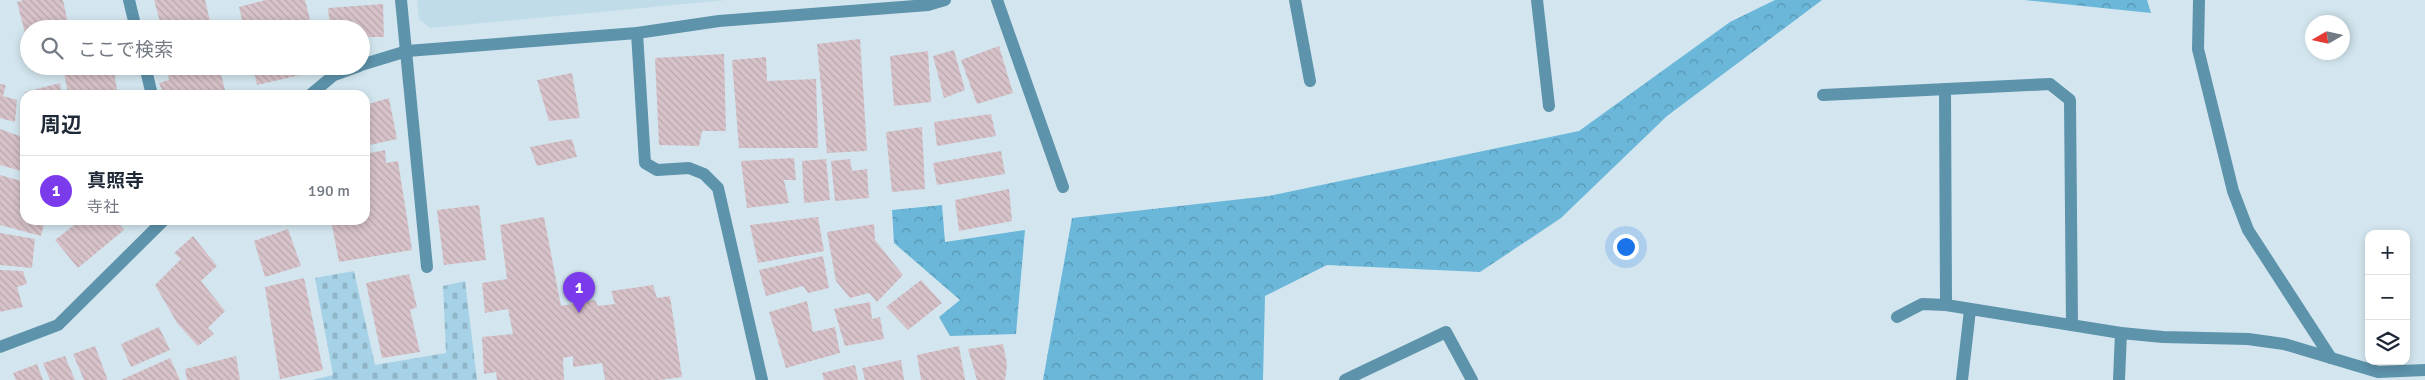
<!DOCTYPE html>
<html lang="ja">
<head>
<meta charset="utf-8">
<style>
  body { margin:0; font-family:Signika,"Noto Sans JP",sans-serif; background:#f2f2f3; color:#1f2937 }
  .controls { position:absolute; right:15px; bottom:15px; display:grid; overflow:hidden; border-radius:10px; box-shadow:0 2px 8px #0003 }
  .controls button { width:45px; height:45px; display:grid; place-items:center; padding:0; border:0; border-bottom:1px solid #e0e1e3; background:#fff; color:#1f2937; font:25px sans-serif }
  .compass { position:absolute; left:2305px; top:15px; width:45px; height:45px; border-radius:50%; background:#fff; box-shadow:0 2px 8px #0003; rotate:261deg }
  .you { position:absolute; left:1625px; top:246px; width:18px; height:18px; margin:-12px; border:4px solid #fff; border-radius:50%; background:#1a73e8; box-shadow:0 0 0 8px #1a73e833 }
  .badge { display:grid; place-items:center; width:32px; height:32px; border-radius:50%; background:#7c3aed; color:#fff; font-size:16px; font-weight:700 }
  .pin { position:absolute; translate:-50% -41px; filter:drop-shadow(0 1px 2px #0008) }
  .pin::after { content:''; position:absolute; top:26px; width:18px; height:15px; background:inherit; clip-path:polygon(0 0,100% 0,50% 100%) }
  .list { margin:0; padding:0; list-style:none }
  h2 { display:flex; justify-content:space-between; align-items:center; height:65px; margin:0; padding:0 20px; font-size:21px }
  h2 small { font-size:16px; font-weight:400; color:#747a83 }
  .list li { display:grid; grid-template-columns:32px 1fr auto; gap:15px; align-items:center; box-sizing:border-box; height:70px; padding:0 20px; border-top:1px solid #e0e1e3 }
  .list b { display:block; font-size:19px; white-space:nowrap }
  .list p { margin:0; font-size:16px; white-space:nowrap; color:#747a83 }
  .list em { font-size:16px; font-style:normal; color:#747a83 }
  .icon { flex:none; width:28px; height:28px; fill:none; stroke:currentColor; stroke-width:2; stroke-linecap:round; stroke-linejoin:round }
  .map { position:relative; flex:none; width:2425px; height:380px; overflow:hidden }
  .search { position:absolute; background:#fff; box-shadow:0 2px 8px #0003; left:20px; top:20px; width:350px; height:55px; display:flex; align-items:center; gap:12px; box-sizing:border-box; padding:0 18px; border-radius:28px; color:#747a83; font-size:19px }
  .panel { position:absolute; background:#fff; box-shadow:0 2px 8px #0003; left:20px; top:90px; width:350px; height:135px; border-radius:15px }
  .map>svg:first-child { display:block }
</style>
</head>
<body>
<div class="map">
<svg width="2425" height="380" viewBox="0 0 2425 380">
  <defs>
    <pattern id="forest-crowns" width="20" height="18" patternUnits="userSpaceOnUse" patternTransform="scale(1.25)"><rect width="20" height="18" fill="#6bb7d9"/><path d="M2 6a3 3 0 1 1 6 0M12 15a3 3 0 1 1 6 0" fill="none" stroke="#5896b1"/></pattern>
    <pattern id="cemetery-stones" width="16" height="16" patternUnits="userSpaceOnUse" patternTransform="scale(1.25)"><rect width="16" height="16" fill="#a6d2e7"/><path d="M2 7V4a2 2 0 0 1 4 0v3zM10 15v-3a2 2 0 0 1 4 0v3z" fill="#8fb5c7"/></pattern>
    <pattern id="building-back-hatch" width="6" height="6" patternUnits="userSpaceOnUse" patternTransform="scale(1.25)"><rect width="6" height="6" fill="#d6c2c8"/><path d="M-1 5l2 2M0 0l6 6M5-1l2 2" fill="none" stroke="#b8a7ad"/></pattern>
  </defs>
  <rect width="100%" height="100%" fill="#d3e6ef"/>
  <!-- built -->
  <polygon fill="#c1dce9" points="417,0 727,0 430,28 419,19"/>
  <!-- forest -->
  <g fill="url(#forest-crowns)">
    <polygon points="1775,0 1822,0 1667,116 1561,218 1480,272 1327,265 1265,296 1263,380 1043,380 1072,218 1269,196 1579,131 1730,22"/>
    <polygon points="2024,0 2147,0 2151,13"/>
    <polygon points="942,205 945,242 1025,230 1016,334 950,336 939,317 960,300 894,243 892,210"/>
  </g>
  <!-- cemetery -->
  <polygon fill="url(#cemetery-stones)" points="354,271 375,365 446,353 443,286 465,281 477,380 312,380 333,375 315,278"/>
  <!-- building -->
  <g fill="url(#building-back-hatch)">
    <polygon points="24,0 63,0 69,28 29,29 29,37 26,37 17,2"/>
    <polygon points="154,0 205,0 212,29 152,29 151,24 160,22"/>
    <polygon points="266,0 305,0 312,27 320,24 320,29 244,29 239,7"/>
    <polygon points="383,4 384,37 361,37 361,29 330,29 328,8"/>
    <polygon points="860,39 867,151 827,153 817,44"/>
    <polygon points="999,46 1013,93 977,104 961,60"/>
    <polygon points="954,50 965,90 944,98 933,56"/>
    <polygon points="928,51 931,102 894,106 890,56"/>
    <polygon points="724,54 726,131 702,131 699,146 659,145 655,58"/>
    <polygon points="766,57 767,81 816,79 818,148 739,148 732,60"/>
    <polygon points="63,66 113,66 118,95 68,95"/>
    <polygon points="166,66 219,66 226,94 164,95 159,83 169,80"/>
    <polygon points="253,66 312,66 313,72 257,85"/>
    <polygon points="572,73 580,118 549,121 537,80"/>
    <polygon points="60,83 62,95 26,95 25,92"/>
    <polygon points="0,84 6,85 3,96 17,100 15,122 0,118"/>
    <polygon points="389,98 397,139 365,146 365,105"/>
    <polygon points="991,114 996,136 937,146 934,122"/>
    <polygon points="922,127 925,189 892,192 886,132"/>
    <polygon points="0,129 25,138 25,172 0,165"/>
    <polygon points="572,139 577,157 537,166 530,147"/>
    <polygon points="385,150 386,163 398,161 412,250 339,262 331,220 365,220 365,154"/>
    <polygon points="1001,151 1005,174 937,185 933,163"/>
    <polygon points="794,158 796,180 784,180 789,203 747,208 741,161"/>
    <polygon points="826,159 830,200 804,203 802,161"/>
    <polygon points="850,159 852,171 867,169 869,198 835,201 831,161"/>
    <polygon points="0,175 25,182 25,220 45,220 41,236 0,225"/>
    <polygon points="1009,189 1012,221 959,231 955,200"/>
    <polygon points="479,205 486,260 444,265 437,210"/>
    <polygon points="544,217 561,306 595,300 598,306 615,304 611,291 653,285 657,298 670,296 682,377 660,380 605,380 602,363 573,367 573,356 563,358 564,380 497,380 496,372 484,374 482,337 513,334 508,309 485,313 482,283 507,279 500,225"/>
    <polygon points="818,217 824,251 758,263 750,225"/>
    <polygon points="96,220 116,220 124,230 78,268 55,240 78,222"/>
    <polygon points="874,224 875,240 903,275 877,302 869,293 850,298 836,281 827,232"/>
    <polygon points="288,229 301,266 265,277 254,241"/>
    <polygon points="0,233 35,239 32,268 0,265"/>
    <polygon points="193,236 217,266 201,281 225,311 208,328 214,334 198,346 177,323 155,285 181,259 174,253"/>
    <polygon points="823,256 829,288 808,293 803,286 766,296 759,270"/>
    <polygon points="0,270 23,271 27,284 17,287 23,307 0,312"/>
    <polygon points="409,274 417,307 410,310 420,352 382,358 366,283"/>
    <polygon points="304,278 323,370 280,379 265,287"/>
    <polygon points="921,280 942,303 908,330 886,307"/>
    <polygon points="807,301 813,332 835,327 840,353 786,368 769,312"/>
    <polygon points="870,302 872,319 880,317 884,339 845,346 834,309"/>
    <polygon points="159,327 170,350 131,367 121,344"/>
    <polygon points="1003,344 1007,365 1005,380 977,380 968,349"/>
    <polygon points="95,346 107,378 107,380 84,380 73,354"/>
    <polygon points="959,346 965,380 921,380 917,355"/>
    <polygon points="65,356 75,380 50,380 43,363"/>
    <polygon points="236,356 240,380 187,380 185,369"/>
    <polygon points="170,358 180,380 121,380"/>
    <polygon points="901,360 904,380 865,380 862,368"/>
    <polygon points="37,364 43,380 16,380 13,373"/>
    <polygon points="855,365 858,380 824,380 822,373"/>
  </g>
  <g fill="none" stroke-linecap="round" stroke-linejoin="round">
    <!-- minor -->
    <g stroke="#5d93ab" stroke-width="12">
      <polyline points="129,0 136,29"/>
      <polyline points="401,0 427,267"/>
      <polyline points="997,0 1063,187"/>
      <polyline points="1295,0 1310,81"/>
      <polyline points="1537,0 1549,106"/>
      <polyline points="2199,0 2198,49 2233,191 2248,230 2331,358"/>
      <polyline points="637,33 645,163 657,170 689,168 704,174 718,188 762,380"/>
      <polyline points="361,65 407,51 637,33 719,21 928,5 945,0"/>
      <polyline points="145,66 152,95"/>
      <polyline points="1945,89 1946,305"/>
      <polyline points="310,95 334,75 359,66"/>
      <polyline points="1823,95 2050,84 2070,100 2072,325"/>
      <polyline points="1897,317 1922,304 1946,305 2121,333 2163,337 2248,339 2284,344 2378,372 2425,370"/>
      <polyline points="0,347 58,325 164,220"/>
      <polyline points="1345,380 1446,332 1472,380"/>
      <polyline points="1962,380 1970,310"/>
      <polyline points="2119,380 2121,333"/>
    </g>
  </g>
</svg>
<div class="controls">
<button>+</button>
<button>−</button>
<button><svg class="icon" aria-label="layers" viewBox="0 0 24 24"><path d="M12 4l9 5-9 5-9-5zM3 14l9 5 9-5"/></svg></button>
</div>
<svg class="compass" viewBox="-18 -18 36 36"><path d="M0-13l5 13h-10z" fill="#e53935"/><path d="M0 13l5-13h-10z" fill="#747a83"/></svg>
<div class="you"></div>
<div class="pin badge" style="left:579px;top:313px">1</div>
<div class="search"><svg class="icon" aria-label="search" viewBox="0 0 24 24"><circle cx="10" cy="10" r="6"/><path d="M15 15l6 6"/></svg>ここで検索</div>
<section class="panel">
<h2>周辺<small></small></h2>
<ul class="list">
<li><span class="badge">1</span><div><b>真照寺</b><p>寺社</p></div><em>190 m</em></li>
</ul>
</section>
</div>
</body>
</html>
